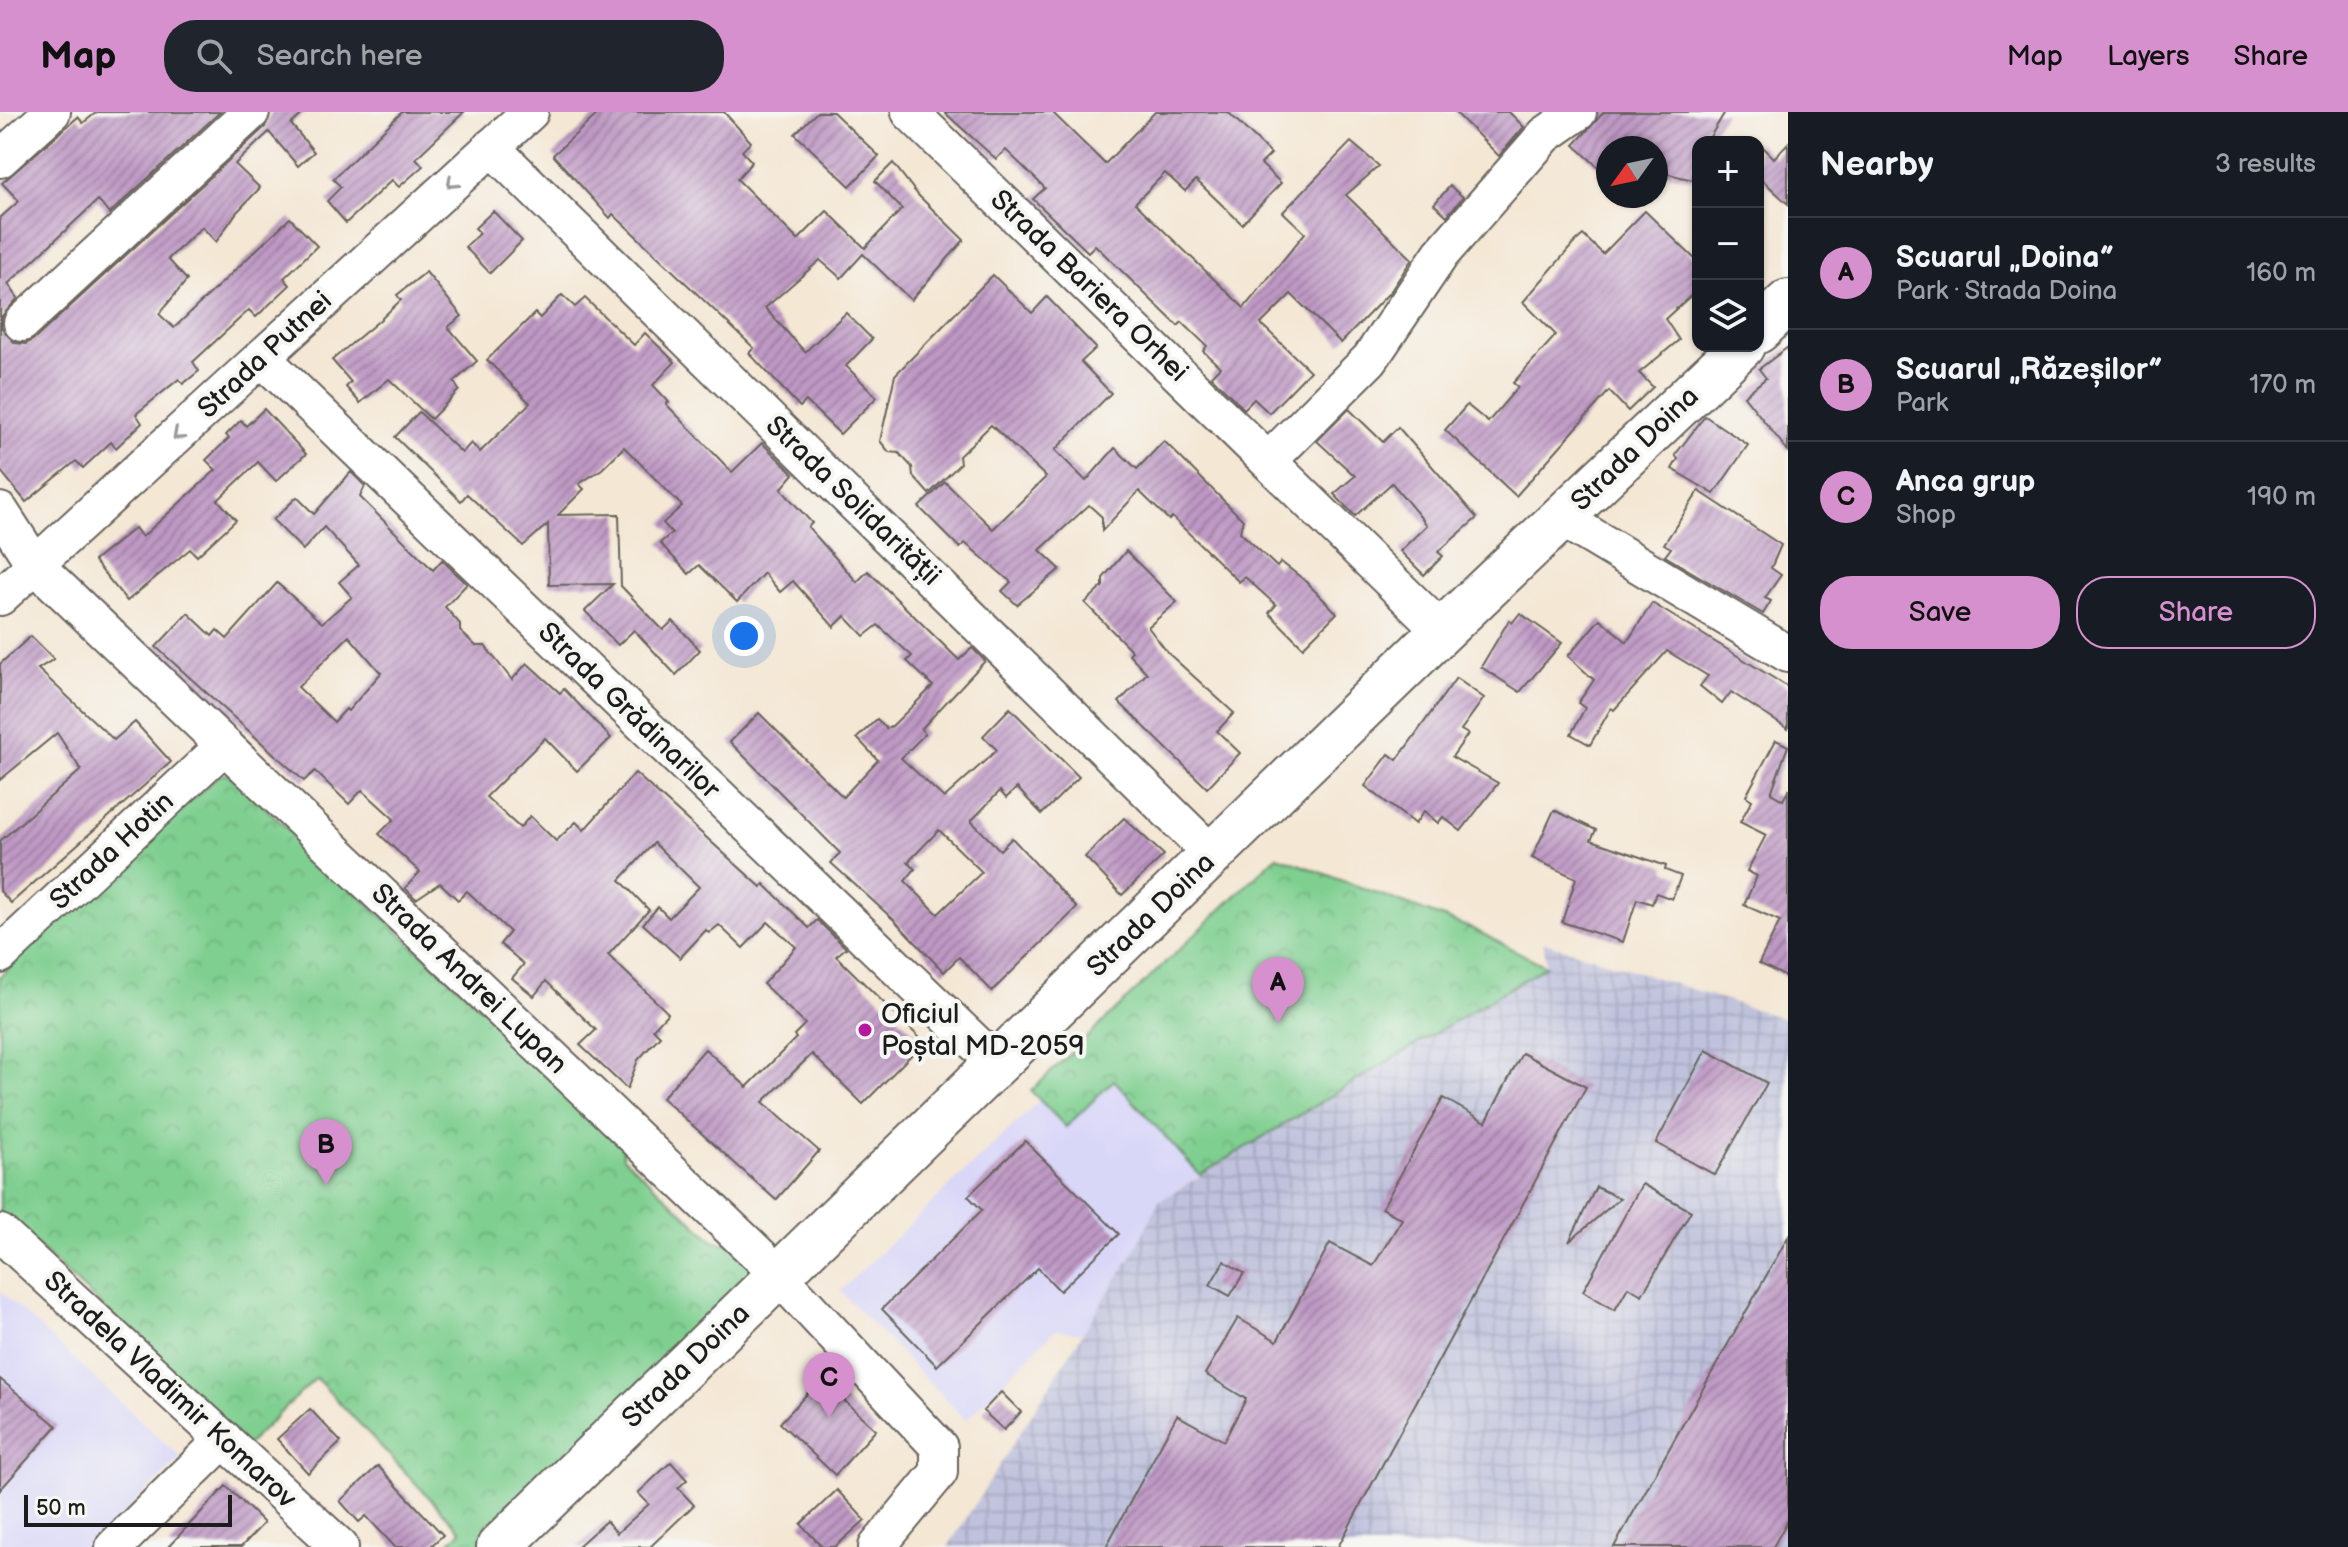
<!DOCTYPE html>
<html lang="en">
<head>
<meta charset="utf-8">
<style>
  body { margin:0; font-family:"Balsamiq Sans",sans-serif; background:#20242c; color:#f1f3f6 }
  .controls { position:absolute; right:24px; top:24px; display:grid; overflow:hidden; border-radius:16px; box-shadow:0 2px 6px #0004 }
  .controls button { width:72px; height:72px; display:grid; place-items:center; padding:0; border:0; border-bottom:2px solid #363941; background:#171b24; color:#f1f3f6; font:40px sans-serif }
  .compass { position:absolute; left:1596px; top:24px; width:72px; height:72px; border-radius:50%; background:#171b24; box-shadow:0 2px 6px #0004; rotate:237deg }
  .scale { position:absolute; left:24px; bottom:20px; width:208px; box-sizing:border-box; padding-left:8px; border:4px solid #1c1c1c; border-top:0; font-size:22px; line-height:28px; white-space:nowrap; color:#1c1c1c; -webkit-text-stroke:6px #f6f6f2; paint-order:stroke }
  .you { position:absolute; left:744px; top:524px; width:28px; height:28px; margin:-20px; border:6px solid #fff; border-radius:50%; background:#1a73e8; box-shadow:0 0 0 12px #1a73e833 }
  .badge { display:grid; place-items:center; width:52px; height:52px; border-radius:50%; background:#d690ce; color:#111; font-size:26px; font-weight:700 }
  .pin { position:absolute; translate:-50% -66px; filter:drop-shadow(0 2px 4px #0008) }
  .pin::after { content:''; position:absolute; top:42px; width:28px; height:24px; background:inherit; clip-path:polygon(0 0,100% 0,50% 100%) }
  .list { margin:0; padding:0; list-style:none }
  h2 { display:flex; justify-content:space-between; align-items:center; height:104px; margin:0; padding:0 32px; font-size:34px }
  h2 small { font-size:26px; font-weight:400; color:#9ea1a6 }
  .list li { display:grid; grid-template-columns:52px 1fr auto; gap:24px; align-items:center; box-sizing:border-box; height:112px; padding:0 32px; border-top:2px solid #363941 }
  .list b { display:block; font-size:30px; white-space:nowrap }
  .list p { margin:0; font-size:26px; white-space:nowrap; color:#9ea1a6 }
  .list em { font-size:26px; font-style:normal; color:#9ea1a6 }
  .actions { display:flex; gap:16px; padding:24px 32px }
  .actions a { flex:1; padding:18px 0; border:2px solid #d690ce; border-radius:32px; text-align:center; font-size:28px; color:#d690ce }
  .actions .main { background:#d690ce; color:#111 }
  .icon { flex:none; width:44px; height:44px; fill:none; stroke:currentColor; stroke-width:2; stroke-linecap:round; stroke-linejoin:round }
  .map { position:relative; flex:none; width:1788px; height:1435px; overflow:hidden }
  header { display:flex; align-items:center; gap:48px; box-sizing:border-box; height:112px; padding:0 40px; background:#d690ce; color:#111 }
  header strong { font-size:38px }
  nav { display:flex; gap:44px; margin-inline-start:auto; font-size:28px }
  .search { width:560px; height:72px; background:#20242c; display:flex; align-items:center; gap:20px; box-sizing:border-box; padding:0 28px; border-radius:32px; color:#9ea1a6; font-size:30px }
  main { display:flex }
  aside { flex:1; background:#171b24 }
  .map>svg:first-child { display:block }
</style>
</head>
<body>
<header>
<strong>Map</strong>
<div class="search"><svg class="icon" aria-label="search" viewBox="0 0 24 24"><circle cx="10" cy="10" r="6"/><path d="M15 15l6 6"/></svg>Search here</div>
<nav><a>Map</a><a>Layers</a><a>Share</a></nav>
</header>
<main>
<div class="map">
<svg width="1788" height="1435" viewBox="0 0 1788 1435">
  <defs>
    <pattern id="industrial-grid" width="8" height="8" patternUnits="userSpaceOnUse" patternTransform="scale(2)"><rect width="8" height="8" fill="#c0c2dd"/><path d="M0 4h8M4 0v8" fill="none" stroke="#a4a6bd"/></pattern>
    <pattern id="park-crowns" width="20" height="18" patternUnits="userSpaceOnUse" patternTransform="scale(2)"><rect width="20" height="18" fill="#7fcf90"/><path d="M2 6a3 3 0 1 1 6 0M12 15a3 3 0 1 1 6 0" fill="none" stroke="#6db17c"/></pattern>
    <pattern id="building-hatch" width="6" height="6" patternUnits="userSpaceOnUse" patternTransform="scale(2)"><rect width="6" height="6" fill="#bf99c5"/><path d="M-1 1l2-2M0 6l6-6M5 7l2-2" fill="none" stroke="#9a7c9f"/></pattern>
  </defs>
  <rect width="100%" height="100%" fill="#f6f6f2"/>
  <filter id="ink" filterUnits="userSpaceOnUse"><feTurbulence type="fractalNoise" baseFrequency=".0125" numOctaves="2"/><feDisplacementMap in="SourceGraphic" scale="16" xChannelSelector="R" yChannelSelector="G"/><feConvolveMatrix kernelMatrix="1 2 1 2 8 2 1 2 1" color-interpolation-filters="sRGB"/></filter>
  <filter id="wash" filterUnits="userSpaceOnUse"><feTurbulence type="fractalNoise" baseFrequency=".006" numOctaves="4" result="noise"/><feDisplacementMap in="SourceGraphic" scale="32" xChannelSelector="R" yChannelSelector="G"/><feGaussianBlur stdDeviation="1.8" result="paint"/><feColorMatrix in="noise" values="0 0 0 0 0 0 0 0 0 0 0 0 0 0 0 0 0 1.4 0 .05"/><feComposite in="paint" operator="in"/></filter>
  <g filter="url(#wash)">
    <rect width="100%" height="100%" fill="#f4e7d4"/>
    <!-- built -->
    <g fill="#d9d7f8">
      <polygon points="1114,967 1200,1063 1159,1089 1135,1138 1083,1221 1055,1218 966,1308 840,1179 1041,987 1066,1015"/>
      <polygon points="0,1179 181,1346 89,1435 0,1435"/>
    </g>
    <!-- industrial -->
    <polygon fill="url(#industrial-grid)" points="1544,830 1788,908 1788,1435 948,1435 1135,1138 1159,1089 1546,854"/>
    <!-- park -->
    <g fill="url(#park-crowns)" stroke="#4e7656" stroke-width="2">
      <polygon points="229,662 622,1027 623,1045 715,1130 735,1132 754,1158 742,1179 477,1435 445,1435 461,1419 316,1266 245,1335 192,1277 0,1100 0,864 210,671 219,663"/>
      <polygon points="1277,744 1473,817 1546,854 1200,1063 1114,968 1066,1015 1031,979"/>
    </g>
    <g id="blocks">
      <!-- building -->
      <g fill="url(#building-hatch)" fill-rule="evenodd">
        <polygon points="97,0 220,0 109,102 98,88 8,172 18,186 2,204 1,215 15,231 26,232 36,226 265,15 271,0 305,0 291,12 314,40 298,54 269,20 235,52 260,76 237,100 216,130 202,115 168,147 187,168 159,202 174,216 290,106 317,134 284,166 290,173 256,205 249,198 193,250 199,259 183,272 179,267 136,302 142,311 116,336 111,330 83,356 76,349 26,390 0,358 0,106 19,89 2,71 78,5 83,11"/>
        <polygon points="402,0 464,0 416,46 423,54 399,75 392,68 346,111 327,89 341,75 333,67"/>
        <polygon points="600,0 724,0 751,30 742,39 752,50 737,67 798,128 827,99 865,136 902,97 875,69 893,51 918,83 964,128 911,188 863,142 841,166 820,148 765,196 805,240 846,201 872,227 846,254 877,285 840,322 806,289 800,295 749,241 754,236 613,102 610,106 553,43"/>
        <polygon points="817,0 833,0 879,44 850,74 795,22"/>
        <polygon points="944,0 1052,0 1105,52 1155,0 1228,0 1271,42 1261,52 1281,71 1242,112 1196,68 1185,79 1165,61 1135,91 1244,196 1305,121 1283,100 1351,30 1379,54 1346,83 1412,147 1390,180 1341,231 1291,182 1261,212 1310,259 1269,301 1254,287 1244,297 1211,264 1220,255 1203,239 1207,234 1182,210 1178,214 1095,133 1088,140 1033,87 1045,76 1006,38 996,47"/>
        <polygon points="1455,0 1509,0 1524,15 1499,44"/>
        <polygon points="1604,0 1725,0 1707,30 1698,30 1693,68 1656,59 1656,36 1608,36 1608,64 1574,33"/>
        <polygon points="1758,30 1774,46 1788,31 1788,92 1758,64"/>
        <polygon points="1450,74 1463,85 1447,104 1434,92"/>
        <polygon points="493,99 522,129 490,161 465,135 480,121 475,116"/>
        <polygon points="1645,99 1698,150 1698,177 1665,207 1679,228 1639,261 1653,275 1628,299 1609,279 1516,384 1445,318 1467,293 1488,310 1518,275 1513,271 1556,223 1523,190 1575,130 1583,123 1603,142"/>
        <polygon points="426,160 462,204 448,215 477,249 454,270 459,278 431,307 389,267 360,291 346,275 351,270 332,248 381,207 401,188 397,183"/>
        <polygon points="993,163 1032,201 1047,185 1096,236 1081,250 1111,281 1055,338 1086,369 1115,336 1137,357 1164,329 1243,408 1240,420 1277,455 1281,450 1303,467 1337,501 1303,535 1269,501 1276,493 1245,465 1239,470 1172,405 1169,408 1139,379 1102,419 1102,405 1089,393 1040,438 1060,457 1017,493 1002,479 1011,470 965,431 960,436 919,395 945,370 993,417 1046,365 991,313 959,344 960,352 929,382 913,364 912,355 899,341 889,340 880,329 895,263"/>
        <path d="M562,183l13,12 10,-9 49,47 11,-12 30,29 -22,23 16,17 -3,2 66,68 30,-29 32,31 -13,15 31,34 -4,4 49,55 11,-11 91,89 13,-12 13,13 -64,68 4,5 -24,24 43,40 53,-48 -14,-14 27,-28 69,69 -37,37 -25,-26 -11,10 -6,-7 -29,30 29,29 12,-12 65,70 -85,83 -33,-34 -15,15 -50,-52 -63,-57 9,-10 -110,-111 29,-29 84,84 35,-37 -21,-22 20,-19 9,9 6,-2 41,-40 -26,-25 5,-5 -34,-31 -14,11 -19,-20 -11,11 -41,-46 -13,11 -16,-19 -27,29 -38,-37 -10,9 -29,-31 12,-10 -9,-10 19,-17 -58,-59 -22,22 -23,15 5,5 -26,26 61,-1 2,72 42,44 10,-9 27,29 -24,25 -42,-45 -16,15 -33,-34 28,-27 -64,1 -1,-61 -25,22 -56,-52 -6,7 -66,-64 24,-25 43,41 9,-10 9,9 50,-49 -43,-43 48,-47 5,5zM939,718l43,42 -44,42 -33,-33 10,-12 -7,-7z"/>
        <polygon points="1788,235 1788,339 1744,284 1766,266 1759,257"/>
        <polygon points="264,297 306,342 276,369 258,350 218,388 236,408 197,444 190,437 127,489 94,449 135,416 142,425 216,358 206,348 229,326 226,323 241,308 246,314"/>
        <polygon points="1349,297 1383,330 1398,315 1477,406 1438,440 1443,444 1424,463 1400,439 1427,413 1392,371 1355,404 1334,382 1355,364 1317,329"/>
        <polygon points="1705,304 1748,333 1714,382 1672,357 1678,347 1675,343"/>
        <path d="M351,360l14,14 -5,11 73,73 9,-10 25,24 -22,23 15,17v7l16,15h9l27,34 15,-17 33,30 4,-4 47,49 -34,33 -32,-33 -59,59 34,31 10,-12 26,25 20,-19 8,8 51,-57 126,114 3,-3 45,44 8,-8 29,28 -10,8 88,86 -61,62 -51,-50 -49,48 56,49 -43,49 -114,-102 43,-49 42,38 49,-49 -2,-3 11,-11 -42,-40 33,-37 -28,-25 -25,26 -24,-23 -10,8 -3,-3 -26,28 -37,-34 15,-17 11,11 30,-31 -45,-44 -34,37 29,30 -41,45 60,58 -15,16 7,7 -22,24 -11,29 -47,-44 16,-15 -50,-49 -12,15 -22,-18 12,-14 -24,-20 10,-12 -43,-41 -9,9 -18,-17 -24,16 -11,-11 15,-16 -41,-38 15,-15 -32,-29 -13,14 -34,-33 -11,10 -148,-134 32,-34 24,23 5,-6 10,9 50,-56 45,40 30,-26 -13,-15 20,-17 -35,-38 -21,23 -30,-30 24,-23 17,17zM349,524l32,37 -33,38 -2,-2 -12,13 -36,-35z"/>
        <polygon points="1699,379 1781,433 1771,456 1781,463 1765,486 1771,489 1763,502 1665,444 1671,436 1664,432"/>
        <polygon points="1126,439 1177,490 1148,515 1168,541 1234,601 1217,619 1240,641 1207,676 1119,590 1147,561 1129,542 1132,539 1085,491 1103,474 1103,466"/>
        <polygon points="1652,491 1788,575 1788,617 1731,580 1722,592 1700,574 1708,564 1667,539 1614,598 1611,596 1590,633 1571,622 1585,596 1578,591 1594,568 1568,544 1600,507 1627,530"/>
        <polygon points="1520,501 1562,531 1520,580 1481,555 1509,508 1512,511"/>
        <polygon points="31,524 54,547 38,557 114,628 135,610 171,650 11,791 0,779 0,729 81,658 57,621 0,668 0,552"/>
        <polygon points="1456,566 1484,586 1461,618 1468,622 1452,645 1498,671 1461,719 1443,705 1438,711 1424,699 1415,712 1365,674 1389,642 1397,648"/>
        <polygon points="1776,628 1788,634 1771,681 1783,688 1788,679 1788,866 1759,851 1780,809 1744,793 1757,764 1747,759 1766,723 1740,710 1752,688 1746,684"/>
        <polygon points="1554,698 1596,718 1591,728 1666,754 1665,758 1681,764 1672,787 1656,781 1652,792 1637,787 1623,830 1562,810 1576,766 1532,746"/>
        <polygon points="1124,706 1164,743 1122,783 1085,745"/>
        <polygon points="1706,938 1767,971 1715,1063 1656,1031"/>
        <polygon points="1522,941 1586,975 1338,1435 1106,1435 1177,1303 1224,1329 1246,1287 1205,1262 1238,1206 1277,1229 1330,1131 1373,1154 1402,1107 1382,1096 1443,986 1486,1010"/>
        <polygon points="1025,1029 1119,1122 1060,1179 1038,1156 937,1254 882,1197 982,1098 968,1084"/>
        <polygon points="1642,1072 1691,1099 1642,1183 1628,1175 1615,1198 1583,1179"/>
        <polygon points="1596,1075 1620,1086 1569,1130"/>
        <polygon points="1788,1125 1788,1408 1773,1435 1614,1435"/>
        <polygon points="1224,1149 1244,1161 1230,1184 1210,1173"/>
        <polygon points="0,1267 57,1314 0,1378"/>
        <polygon points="821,1267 876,1318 835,1363 780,1311"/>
        <polygon points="1001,1280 1021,1300 1004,1318 983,1299"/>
        <polygon points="310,1297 341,1330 308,1361 277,1327"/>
        <polygon points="671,1350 687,1368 678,1376 694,1393 650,1435 577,1435 606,1409 617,1421 649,1392 638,1381"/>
        <polygon points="378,1354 443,1423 430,1435 395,1435 366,1404 359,1410 340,1389"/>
        <polygon points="226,1374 264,1411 241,1435 168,1435"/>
        <polygon points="837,1378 865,1408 835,1435 822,1435 801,1412"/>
      </g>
    </g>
  </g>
  <g filter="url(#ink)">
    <use href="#blocks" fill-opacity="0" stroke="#68635c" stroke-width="2"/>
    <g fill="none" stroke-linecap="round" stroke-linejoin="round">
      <!-- minor casing -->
      <g stroke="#68635c" stroke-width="40">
        <g id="minor">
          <polyline points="910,0 1442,519"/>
          <polyline points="491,35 1214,744"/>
          <polyline points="0,47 52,0"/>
          <polyline points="22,211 251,0"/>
          <polyline points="262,246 996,951"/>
          <polyline points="1269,348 1370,247 1441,142 1545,23 1578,0"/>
          <polyline points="0,399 35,453 762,1146 939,1335 939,1360 877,1435"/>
          <polyline points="1563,407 1788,542"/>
          <polyline points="0,485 530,0"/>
          <polyline points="0,843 224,634"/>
          <polyline points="0,1121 340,1435"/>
          <polyline points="114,1435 224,1327"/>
        </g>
      </g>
      <!-- major casing -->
      <g stroke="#68635c" stroke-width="48">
        <g id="major">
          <polyline points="1758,219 1788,190"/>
          <polyline points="499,1435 1442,519 1742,234"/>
        </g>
      </g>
      <!-- minor -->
      <use href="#minor" stroke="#fff" stroke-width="36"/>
      <!-- major -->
      <use href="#major" stroke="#fff" stroke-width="44"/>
    </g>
    <!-- one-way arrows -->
    <defs><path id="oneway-chevron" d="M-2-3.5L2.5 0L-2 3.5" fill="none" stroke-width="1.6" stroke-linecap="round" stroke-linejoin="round" transform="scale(2)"/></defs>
    <g stroke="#999">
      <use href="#oneway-chevron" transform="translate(452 71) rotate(137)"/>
      <use href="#oneway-chevron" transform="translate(178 323) rotate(138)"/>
    </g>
  </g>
  <!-- markers -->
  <circle fill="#b5179e" stroke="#f6f6f2" stroke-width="3" cx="865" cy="918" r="8"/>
  <g text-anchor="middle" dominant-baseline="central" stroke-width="8" stroke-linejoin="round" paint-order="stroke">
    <!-- street labels -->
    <g font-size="28" fill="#1c1c1c" stroke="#f6f6f2">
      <text transform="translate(1089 174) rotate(44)">Strada Bariera Orhei</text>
      <text transform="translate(265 243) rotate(-43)">Strada Putnei</text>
      <text transform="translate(1635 337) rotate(-44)">Strada Doina</text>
      <text transform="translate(853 389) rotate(44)">Strada Solidarității</text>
      <text transform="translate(629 599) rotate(44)">Strada Grădinarilor</text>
      <text transform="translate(112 739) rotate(-43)">Strada Hotin</text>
      <text transform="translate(1151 803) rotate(-44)">Strada Doina</text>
      <text transform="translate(469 867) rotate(44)">Strada Andrei Lupan</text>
      <text transform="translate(686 1254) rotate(-44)">Strada Doina</text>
      <text transform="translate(170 1278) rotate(43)">Stradela Vladimir Komarov</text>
    </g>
    <!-- poi labels -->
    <g font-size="28" fill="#1c1c1c" stroke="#f6f6f2" text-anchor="start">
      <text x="881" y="902">Oficiul<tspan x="881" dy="32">Poștal MD-2059</tspan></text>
    </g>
  </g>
</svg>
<div class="controls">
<button>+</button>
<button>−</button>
<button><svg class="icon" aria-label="layers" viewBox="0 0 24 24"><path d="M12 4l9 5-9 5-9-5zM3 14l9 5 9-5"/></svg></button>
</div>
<svg class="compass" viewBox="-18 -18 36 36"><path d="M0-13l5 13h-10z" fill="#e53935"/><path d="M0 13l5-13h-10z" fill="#9ea1a6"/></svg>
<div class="scale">50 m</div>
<div class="you"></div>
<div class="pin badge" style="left:1278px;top:911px">A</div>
<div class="pin badge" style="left:326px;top:1073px">B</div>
<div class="pin badge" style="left:829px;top:1306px">C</div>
</div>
<aside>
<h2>Nearby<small>3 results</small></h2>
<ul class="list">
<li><span class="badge">A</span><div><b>Scuarul „Doina”</b><p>Park · Strada Doina</p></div><em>160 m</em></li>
<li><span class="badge">B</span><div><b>Scuarul „Răzeșilor”</b><p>Park</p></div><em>170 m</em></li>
<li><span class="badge">C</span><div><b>Anca grup</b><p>Shop</p></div><em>190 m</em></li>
</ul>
<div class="actions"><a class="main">Save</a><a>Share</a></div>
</aside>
</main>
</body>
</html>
